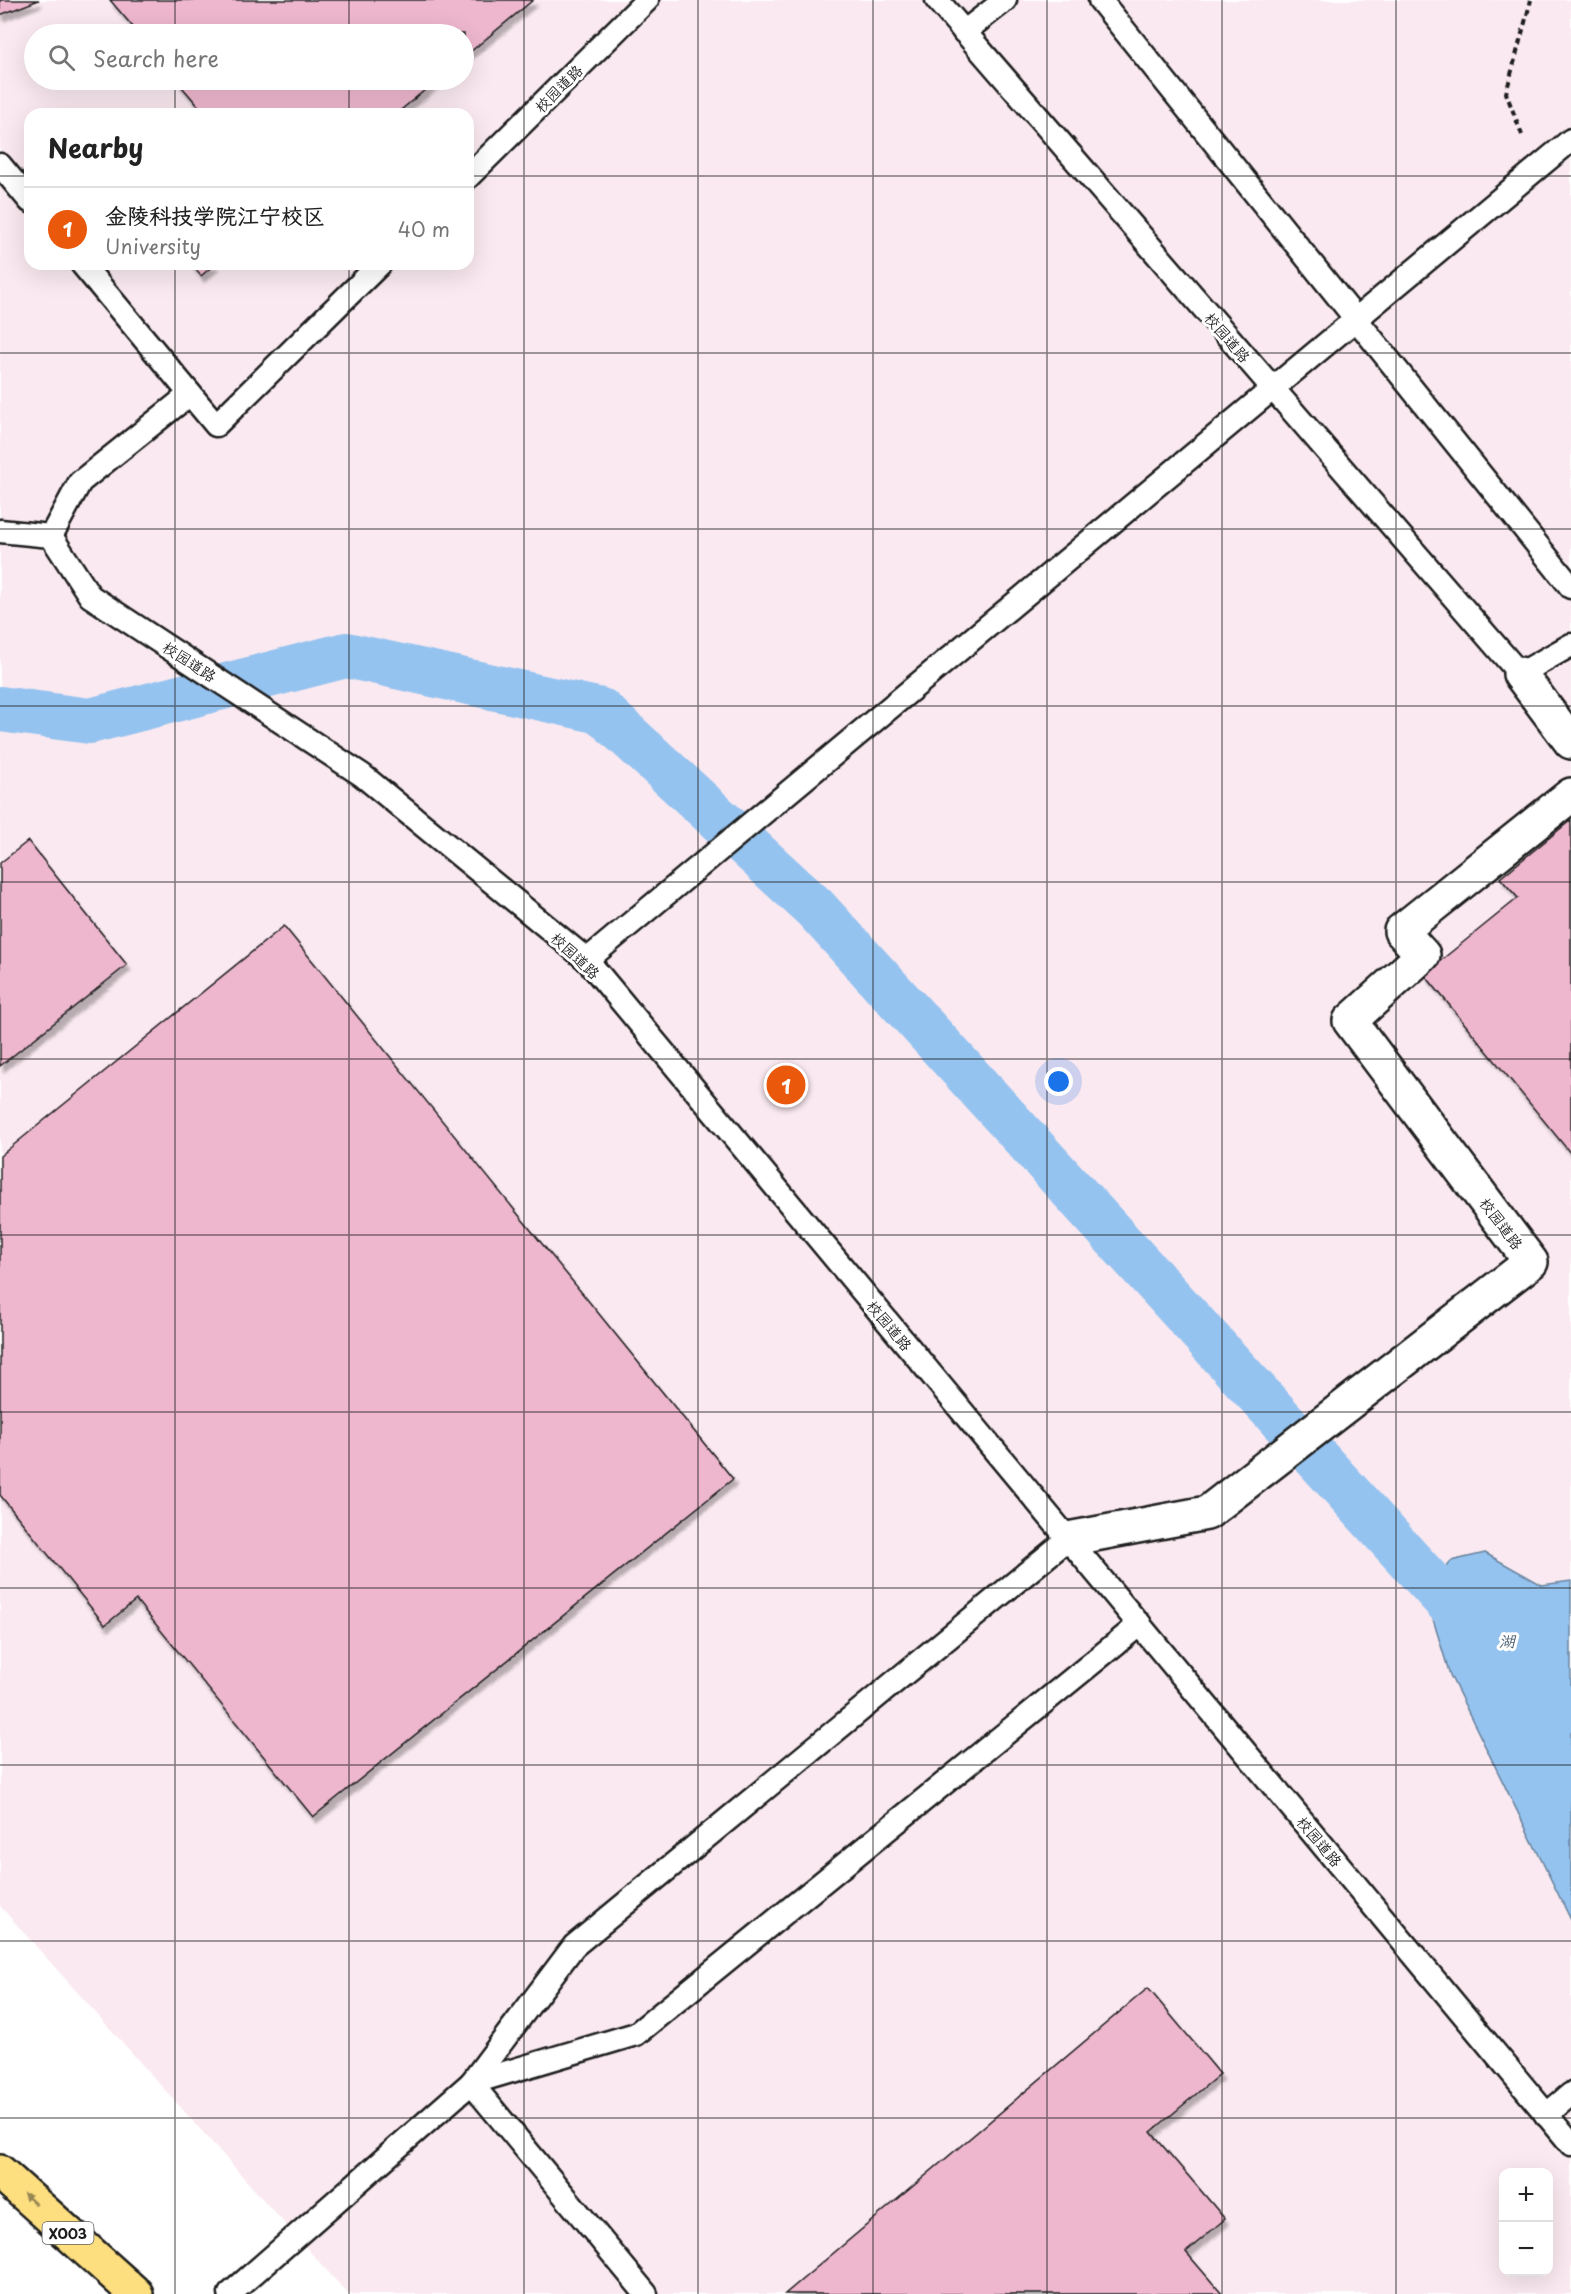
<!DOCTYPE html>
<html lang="en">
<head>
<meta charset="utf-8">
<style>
  body { margin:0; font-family:"Playpen Sans","LXGW WenKai TC",sans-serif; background:#f6f6f6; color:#222 }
  .controls { position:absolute; right:18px; bottom:18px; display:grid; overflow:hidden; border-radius:12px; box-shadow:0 6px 24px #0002 }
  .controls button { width:54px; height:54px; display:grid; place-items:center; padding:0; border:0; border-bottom:2px solid #e0e0e0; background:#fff; color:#222; font:30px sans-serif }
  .you { position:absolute; left:1059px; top:1082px; width:21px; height:21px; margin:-15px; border:4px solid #fff; border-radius:50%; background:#1a73e8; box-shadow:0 0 0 9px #1a73e833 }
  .badge { display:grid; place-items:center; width:39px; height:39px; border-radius:50%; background:#ea580c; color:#fff; font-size:20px; font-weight:700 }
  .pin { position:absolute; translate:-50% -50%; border:3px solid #fff; box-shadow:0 2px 6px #0006 }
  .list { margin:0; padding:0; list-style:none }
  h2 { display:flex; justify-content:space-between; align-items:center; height:78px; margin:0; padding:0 24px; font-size:26px }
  h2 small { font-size:20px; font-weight:400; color:#767676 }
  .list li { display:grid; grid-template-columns:39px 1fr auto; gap:18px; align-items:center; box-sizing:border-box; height:84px; padding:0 24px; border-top:2px solid #e0e0e0 }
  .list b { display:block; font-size:22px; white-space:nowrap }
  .list p { margin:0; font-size:20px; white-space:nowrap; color:#767676 }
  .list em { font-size:20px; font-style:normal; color:#767676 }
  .icon { flex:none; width:33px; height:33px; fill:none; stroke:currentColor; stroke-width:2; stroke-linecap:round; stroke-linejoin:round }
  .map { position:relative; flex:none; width:1571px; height:2294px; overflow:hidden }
  .search { position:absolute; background:#fff; box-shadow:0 6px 24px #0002; left:24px; top:24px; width:450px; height:66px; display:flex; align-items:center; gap:15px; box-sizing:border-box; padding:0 21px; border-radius:33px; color:#767676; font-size:22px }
  .panel { position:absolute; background:#fff; box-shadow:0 6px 24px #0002; left:24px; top:108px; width:450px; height:162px; border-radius:18px }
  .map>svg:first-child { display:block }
</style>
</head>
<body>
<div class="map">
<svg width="1571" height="2294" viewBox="0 0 1571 2294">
  <defs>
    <filter id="shadow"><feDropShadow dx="3.5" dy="6" stdDeviation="1.5" flood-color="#0004"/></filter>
  </defs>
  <rect width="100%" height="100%" fill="#fff"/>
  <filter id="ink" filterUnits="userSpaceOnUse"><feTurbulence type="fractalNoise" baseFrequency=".0167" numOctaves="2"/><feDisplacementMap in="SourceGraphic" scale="12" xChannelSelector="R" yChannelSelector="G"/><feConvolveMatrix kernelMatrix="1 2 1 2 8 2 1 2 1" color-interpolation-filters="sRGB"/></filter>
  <g filter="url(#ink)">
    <!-- built -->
    <path fill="#fae9f0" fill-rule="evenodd" d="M0,0h1571v2294h-1223l-348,-388zM34,34h430v46h-430zM30,114h438v150h-438zM1504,2172h44v100h-44z"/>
    <!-- water -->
    <polygon fill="#95c3f0" stroke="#65809b" stroke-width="1.5" points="1485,1553 1542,1585 1571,1581 1571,1920 1450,1675 1429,1606 1438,1576 1451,1561"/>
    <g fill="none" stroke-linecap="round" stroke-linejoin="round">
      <!-- canal -->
      <polyline stroke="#95c3f0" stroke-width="46" points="0,709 90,721 346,655 601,711 815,908 1547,1711 1571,1708"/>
    </g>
    <!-- building -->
    <g fill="#eeb7ce" stroke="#1c1c1c" stroke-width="1.5" filter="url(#shadow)">
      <polygon points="0,0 39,0 0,15"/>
      <polygon points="110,0 533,0 464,57 464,34 139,34"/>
      <polygon points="176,80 437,80 396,114 193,114 200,108"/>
      <polygon points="191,264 215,264 201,276"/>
      <polygon points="1571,820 1571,1154 1424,974 1518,898 1500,878"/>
      <polygon points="28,841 127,965 0,1066 0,863"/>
      <polygon points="284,926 733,1479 313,1817 136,1600 105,1625 0,1495 0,1156"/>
      <polygon points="1148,1988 1220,2074 1151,2132 1225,2219 1186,2252 1222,2294 785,2294"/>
    </g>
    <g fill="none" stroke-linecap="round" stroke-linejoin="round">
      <!-- lane casing -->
      <g stroke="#1c1c1c" stroke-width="27">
        <g id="lane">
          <polyline points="937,0 1520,674 1571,645"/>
          <polyline points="1100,0 1571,587"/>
          <polyline points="964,32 1005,0"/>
          <polyline points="0,165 30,201"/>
          <polyline points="468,177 647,0"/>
          <polyline points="82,264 216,425 380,264"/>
          <polyline points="0,531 51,536 90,596 362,775 587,960 1571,2144"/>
          <polyline points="51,536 80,482 190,394"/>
          <polyline points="587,960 1571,140"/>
          <polyline points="471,2083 636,2034 1140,1624"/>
          <polyline points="471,2083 646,2294"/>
          <polyline points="1546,2115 1571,2094"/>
          <polyline points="230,2294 471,2083 574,1946 1068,1539"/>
        </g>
      </g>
      <!-- street casing -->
      <g stroke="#1c1c1c" stroke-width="38">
        <g id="street">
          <polyline points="1520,674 1571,742"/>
          <polyline points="1068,1539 1207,1513 1531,1262 1350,1021 1423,955 1401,931 1571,795"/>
        </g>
      </g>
      <!-- primary casing -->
      <g stroke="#1c1c1c" stroke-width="38">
        <polyline id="primary" points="0,2172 136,2294"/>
      </g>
      <!-- path -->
      <polyline stroke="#1c1c1c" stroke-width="4" stroke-dasharray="6 4.5" stroke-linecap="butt" points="1522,135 1506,93 1531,0"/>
      <!-- lane -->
      <use href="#lane" stroke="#fff" stroke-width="22"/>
      <!-- street -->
      <use href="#street" stroke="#fff" stroke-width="33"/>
      <!-- primary -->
      <use href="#primary" stroke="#fddf80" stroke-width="33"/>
    </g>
    <!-- one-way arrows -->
    <defs><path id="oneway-solid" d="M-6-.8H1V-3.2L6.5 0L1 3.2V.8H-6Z" transform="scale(1.5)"/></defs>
    <use fill="#988753" href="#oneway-solid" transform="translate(30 2199) rotate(-138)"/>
  </g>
  <!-- grid -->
  <path fill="none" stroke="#1c1c1c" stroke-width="1.5" stroke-opacity="0.55" d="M175,0v34M349,0v34M524,0v2294M698,0v2294M873,0v2294M1047,0v2294M1222,0v2294M1396,0v2294M175,80v34M349,80v34M0,176h30M468,176h1103M175,264v2030M349,264v2030M0,353h1571M0,529h1571M0,706h1571M0,882h1571M0,1059h1571M0,1235h1571M0,1412h1571M0,1588h1571M0,1765h1571M0,1941h1571M0,2118h1571"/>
  <g text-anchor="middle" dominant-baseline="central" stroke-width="6" stroke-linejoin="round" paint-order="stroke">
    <!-- shield labels -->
    <rect fill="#fff" stroke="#606060" stroke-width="1.5" x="42.5" y="2222" width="51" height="22" rx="4.5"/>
    <g font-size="14" font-weight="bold" fill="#1c1c1c">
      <text x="68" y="2233">X003</text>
    </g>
    <!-- street labels -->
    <g font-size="15" fill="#1c1c1c" stroke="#fff">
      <text transform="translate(558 88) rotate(-45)">校园道路</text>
      <text transform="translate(1228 337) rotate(49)">校园道路</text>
      <text transform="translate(190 661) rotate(33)">校园道路</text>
      <text transform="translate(576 955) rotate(43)">校园道路</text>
      <text transform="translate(1502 1223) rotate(53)">校园道路</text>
      <text transform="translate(890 1325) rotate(50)">校园道路</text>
      <text transform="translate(1320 1841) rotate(50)">校园道路</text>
    </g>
    <!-- water labels -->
    <g font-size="16" font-style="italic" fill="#4c5f71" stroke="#fff">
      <text x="1507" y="1640">湖</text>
    </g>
  </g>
</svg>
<div class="controls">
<button>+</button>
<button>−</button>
</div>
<div class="you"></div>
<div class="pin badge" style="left:786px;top:1085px">1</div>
<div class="search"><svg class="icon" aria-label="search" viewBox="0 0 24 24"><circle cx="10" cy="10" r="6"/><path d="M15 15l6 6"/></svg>Search here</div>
<section class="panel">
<h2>Nearby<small></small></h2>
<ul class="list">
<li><span class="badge">1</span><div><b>金陵科技学院江宁校区</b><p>University</p></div><em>40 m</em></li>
</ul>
</section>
</div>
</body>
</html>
